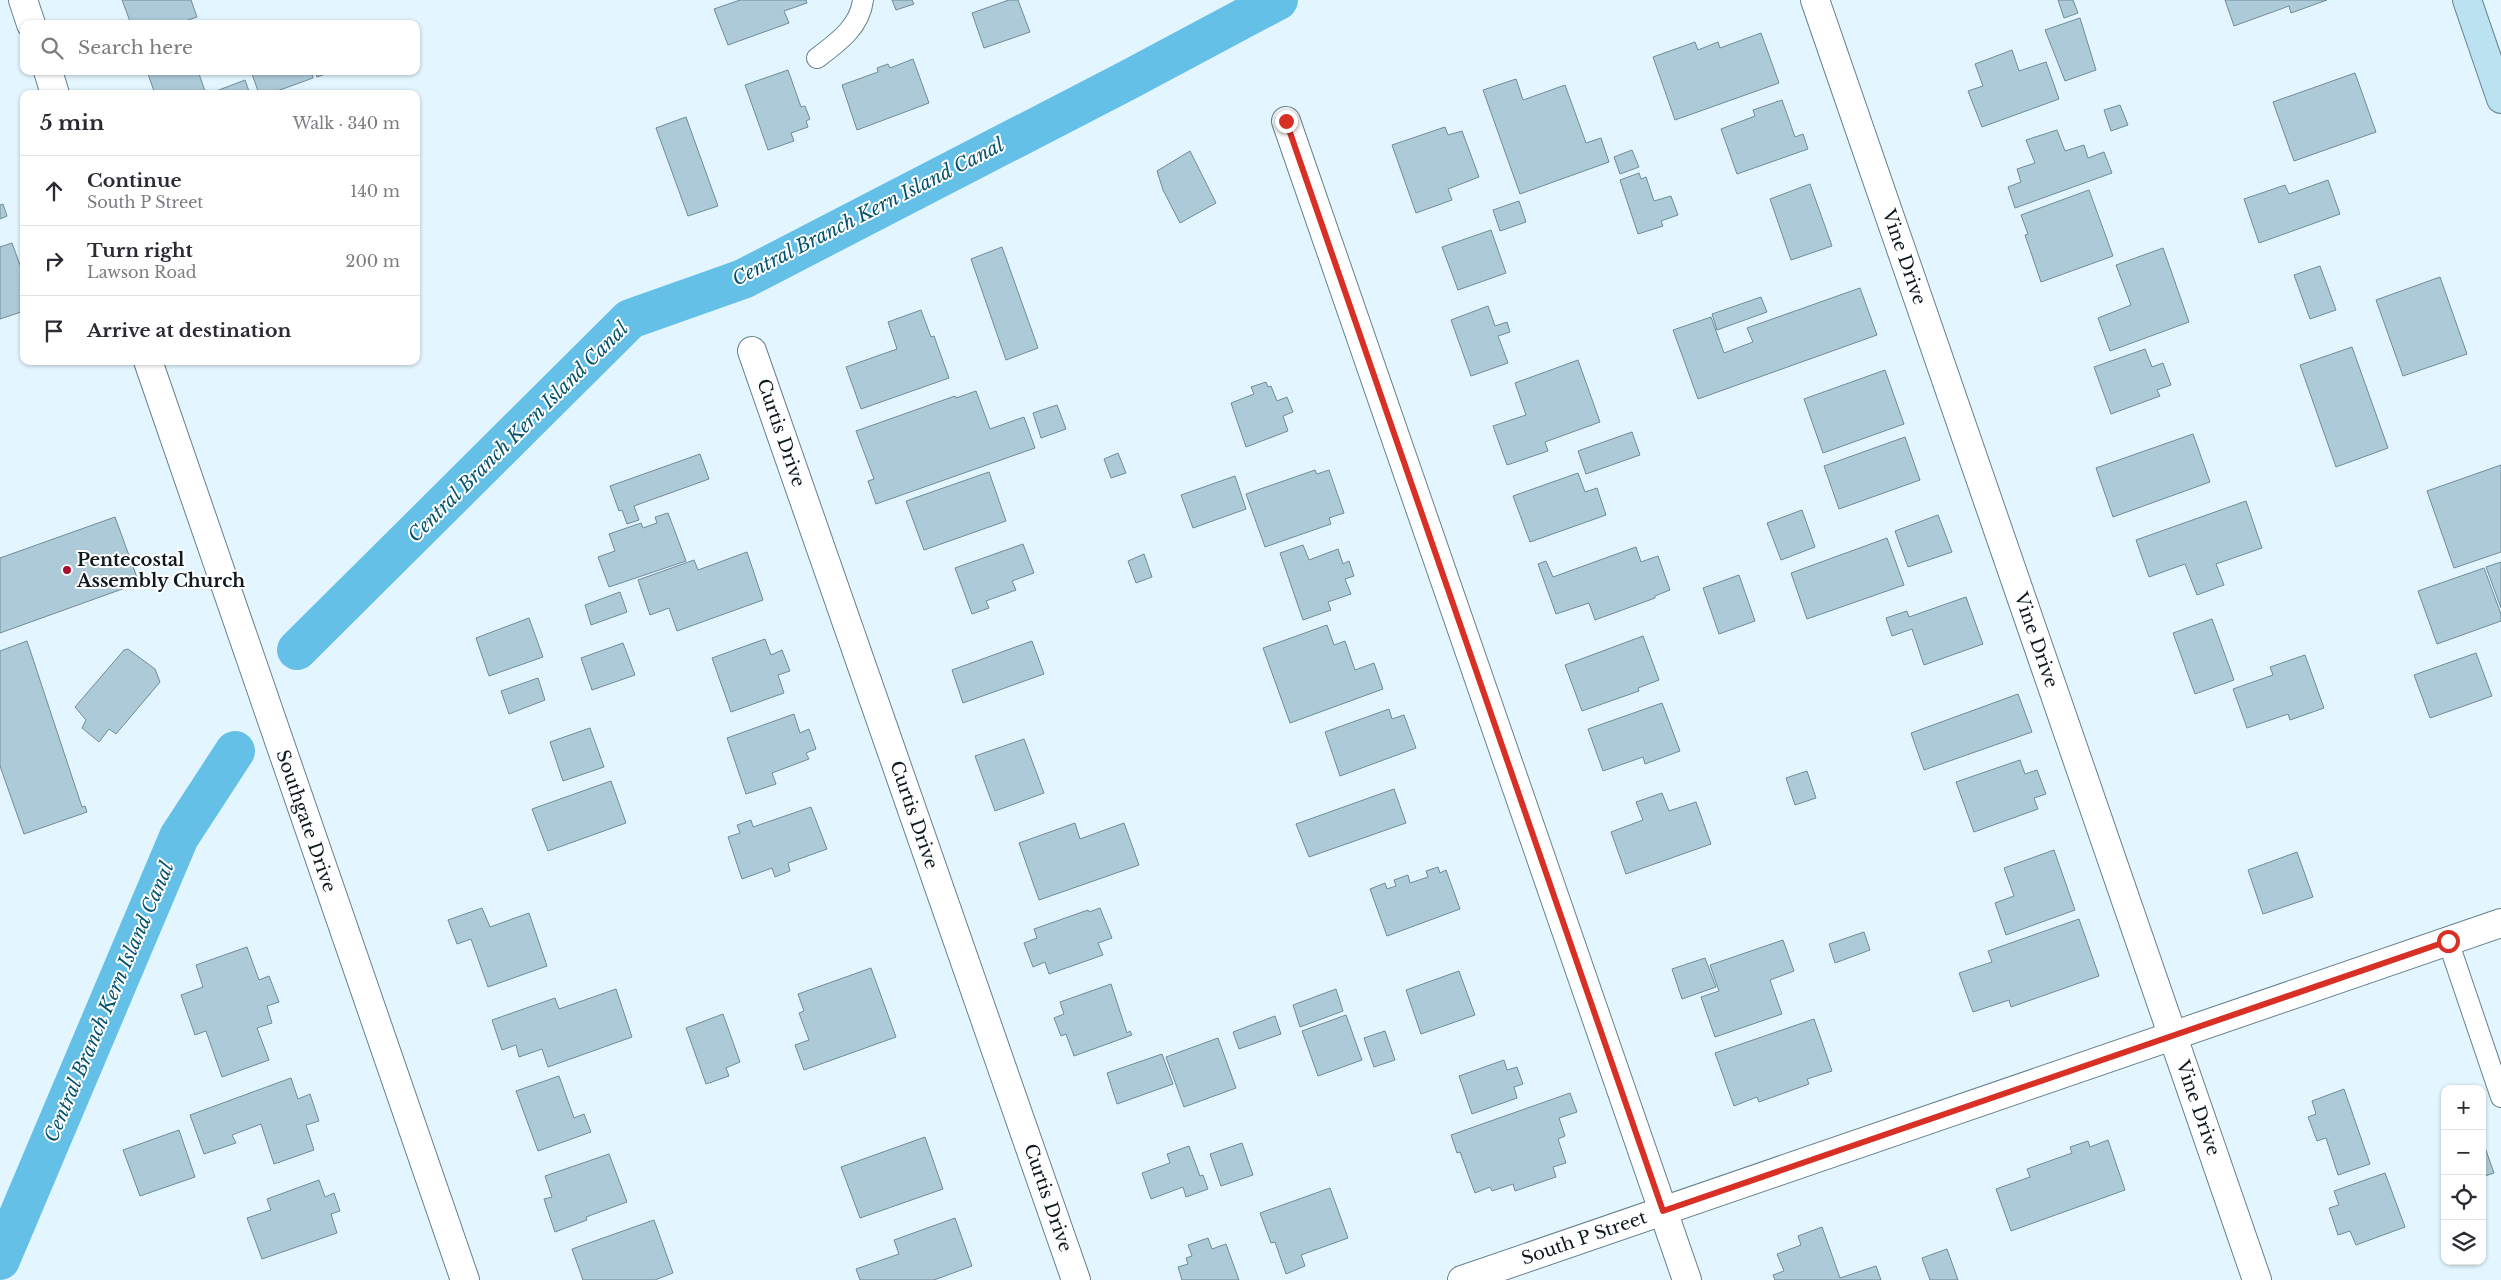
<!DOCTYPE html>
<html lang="en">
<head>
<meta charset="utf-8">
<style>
  body { margin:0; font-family:"Libre Baskerville",serif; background:#f2f2f3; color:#2b2b33 }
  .controls { position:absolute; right:15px; bottom:15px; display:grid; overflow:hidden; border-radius:10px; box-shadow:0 1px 4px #0004 }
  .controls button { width:45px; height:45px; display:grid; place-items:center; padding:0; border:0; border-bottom:1px solid #e1e1e2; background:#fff; color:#2b2b33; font:25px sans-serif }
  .stop { position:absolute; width:15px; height:15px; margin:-11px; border:4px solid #d93025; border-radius:50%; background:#fff }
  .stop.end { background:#d93025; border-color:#fff; box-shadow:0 1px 5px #0008 }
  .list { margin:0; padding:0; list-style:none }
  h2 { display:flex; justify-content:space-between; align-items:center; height:65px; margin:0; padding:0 20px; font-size:21px }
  h2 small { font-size:16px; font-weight:400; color:#7c7c81 }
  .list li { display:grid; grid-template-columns:32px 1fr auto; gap:15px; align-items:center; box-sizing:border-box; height:70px; padding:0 20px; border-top:1px solid #e1e1e2 }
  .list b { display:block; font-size:19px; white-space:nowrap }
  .list p { margin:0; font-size:16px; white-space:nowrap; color:#7c7c81 }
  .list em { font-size:16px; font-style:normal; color:#7c7c81 }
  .icon { flex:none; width:28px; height:28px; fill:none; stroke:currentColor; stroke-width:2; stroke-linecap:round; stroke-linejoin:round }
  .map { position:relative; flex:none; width:2501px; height:1280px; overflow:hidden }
  .search { position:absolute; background:#fff; box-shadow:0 1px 4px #0004; left:20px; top:20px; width:400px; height:55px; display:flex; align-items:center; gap:12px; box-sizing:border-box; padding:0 18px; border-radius:10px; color:#7c7c81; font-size:19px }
  .panel { position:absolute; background:#fff; box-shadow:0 1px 4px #0004; left:20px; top:90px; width:400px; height:275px; border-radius:10px }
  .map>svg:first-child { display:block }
</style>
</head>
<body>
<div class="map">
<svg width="2501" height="1280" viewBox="0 0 2501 1280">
  <rect width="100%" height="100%" fill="#e3f5fe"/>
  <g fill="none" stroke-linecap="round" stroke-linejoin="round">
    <!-- canal -->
    <g stroke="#65c0e8" stroke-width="40">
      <polyline points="297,650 630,319 743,279 1128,80 1278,0"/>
      <polyline points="0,1260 179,837 235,751"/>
    </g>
  </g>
  <!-- building -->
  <g fill="#adcad9" stroke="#708b99">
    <polygon points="122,0 191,0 197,17 177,24 131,24"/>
    <polygon points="740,0 806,0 807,3 784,11 789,23 728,45 714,9"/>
    <polygon points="892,0 912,0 914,4 896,10"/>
    <polygon points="1009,0 1018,0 1030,32 984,48 972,13"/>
    <polygon points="2058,0 2073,0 2078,13 2064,18"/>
    <polygon points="2225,0 2327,0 2291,13 2289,6 2234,26"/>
    <polygon points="2080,18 2096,70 2065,81 2045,30"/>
    <polygon points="1761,33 1779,83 1675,120 1653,57 1695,42 1698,50 1718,42 1720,48"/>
    <polygon points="2012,50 2019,71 2046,62 2059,99 1982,127 1968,91 1983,86 1975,64"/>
    <polygon points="913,59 929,103 857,130 842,85 878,72 877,68 888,64 890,68"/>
    <polygon points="788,70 801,107 805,106 810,119 806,121 808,127 791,133 794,141 768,150 745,85"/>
    <polygon points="147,71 198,71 206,94 155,94"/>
    <polygon points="251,71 311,71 313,78 269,94 259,94"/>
    <polygon points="315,71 334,71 317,77"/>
    <polygon points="2355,73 2376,132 2294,161 2273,102"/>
    <polygon points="1516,79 1523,100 1565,85 1586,143 1601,138 1609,162 1520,194 1483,90"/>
    <polygon points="245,80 250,94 211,93"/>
    <polygon points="1782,100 1795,137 1803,134 1808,149 1737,174 1721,129 1755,116 1753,110"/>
    <polygon points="2120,105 2128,125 2111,131 2104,110"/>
    <polygon points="686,117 718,206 688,216 656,128"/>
    <polygon points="1445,127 1448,135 1462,131 1479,177 1448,189 1452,200 1416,213 1392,145"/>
    <polygon points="2057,130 2065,151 2084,145 2088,158 2104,152 2112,173 2015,208 2008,187 2021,182 2017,169 2035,163 2026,140"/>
    <polygon points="1632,150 1639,167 1620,174 1614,157"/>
    <polygon points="1190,151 1216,203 1180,223 1163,190 1157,171"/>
    <polygon points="1639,173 1641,179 1646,177 1654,201 1671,196 1678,215 1661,221 1663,226 1638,234 1620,180"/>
    <polygon points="2328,180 2340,214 2259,243 2244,199 2285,185 2289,194"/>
    <polygon points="1810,184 1832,246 1791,260 1770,199"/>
    <polygon points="2089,190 2113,256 2041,282 2025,235 2028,234 2021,215"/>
    <polygon points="1519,201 1526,222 1500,231 1493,210"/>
    <polygon points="3,204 7,216 0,219 0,205"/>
    <polygon points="1491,230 1506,273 1458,290 1442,247"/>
    <polygon points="12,243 24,276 24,311 0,319 0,247"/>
    <polygon points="1002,247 1038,348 1006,360 971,259"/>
    <polygon points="2163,248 2189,322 2110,351 2098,318 2131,305 2116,265"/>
    <polygon points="2320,266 2336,310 2310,319 2294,275"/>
    <polygon points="2440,277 2467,354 2403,376 2376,300"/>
    <polygon points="1860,288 1877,335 1698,399 1673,330 1711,317 1724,353 1753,342 1747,328"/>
    <polygon points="1761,297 1767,312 1717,330 1712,314"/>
    <polygon points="1488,306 1495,326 1507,322 1510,332 1498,336 1508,363 1471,376 1451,320"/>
    <polygon points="921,310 931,337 934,336 949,378 861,409 846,367 897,349 888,322"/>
    <polygon points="2352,347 2388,448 2336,467 2300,365"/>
    <polygon points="2145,349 2152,367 2163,363 2171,385 2157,390 2160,396 2111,414 2094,367"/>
    <polygon points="1578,360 1600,422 1545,442 1548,451 1507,465 1493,426 1526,415 1515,383"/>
    <polygon points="1885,370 1904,424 1823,453 1804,399"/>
    <polygon points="1266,382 1268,387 1271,386 1277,401 1287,397 1293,412 1283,416 1288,431 1246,447 1231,403 1254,394 1251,387"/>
    <polygon points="976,391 990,429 1024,417 1035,448 876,504 868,481 874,479 856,431 955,396 956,398"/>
    <polygon points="1057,405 1066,429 1041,438 1033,413"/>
    <polygon points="1632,432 1640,455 1586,474 1578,451"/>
    <polygon points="2193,434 2210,482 2113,517 2096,468"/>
    <polygon points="1905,437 1920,480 1839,509 1824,466"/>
    <polygon points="1118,453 1126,473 1111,478 1104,459"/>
    <polygon points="700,454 709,479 634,506 639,520 627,524 622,510 619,511 610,486"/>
    <polygon points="2501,465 2501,552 2454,568 2427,491"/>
    <polygon points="1315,470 1317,474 1329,470 1344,513 1329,518 1331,524 1265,547 1246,494"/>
    <polygon points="989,472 1006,521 924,550 906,501"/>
    <polygon points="1578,473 1585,492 1597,488 1606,515 1530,542 1513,496"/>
    <polygon points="1235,476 1246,509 1193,528 1181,495"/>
    <polygon points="2246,501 2262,548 2216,564 2224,585 2197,595 2185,564 2149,577 2136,540"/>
    <polygon points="1802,510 1815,547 1781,560 1767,523"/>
    <polygon points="668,513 686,561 609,587 598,557 615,551 609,534 641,523 643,528 657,523 655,517"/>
    <polygon points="1938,515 1952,552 1908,567 1895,531"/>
    <polygon points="115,517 139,583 0,633 0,558"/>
    <polygon points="1887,538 1904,585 1807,619 1791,573"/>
    <polygon points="1023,544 1034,573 1012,581 1016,590 986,601 989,608 972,614 955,568"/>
    <polygon points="1303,545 1309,560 1338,549 1343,564 1349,561 1354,576 1345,579 1351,594 1328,602 1331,610 1303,620 1280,553"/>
    <polygon points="1636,547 1641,562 1658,556 1670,590 1655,596 1655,598 1595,620 1589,603 1556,614 1538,564 1546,561 1553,577"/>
    <polygon points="747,552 763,600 677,631 669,608 650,615 638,580 694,560 698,570"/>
    <polygon points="1144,554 1152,577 1136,583 1128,561"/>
    <polygon points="2501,562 2501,608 2486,567"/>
    <polygon points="2484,568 2501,614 2501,621 2437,644 2418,591"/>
    <polygon points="1739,575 1755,621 1719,634 1703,588"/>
    <polygon points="620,592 627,612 591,625 585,605"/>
    <polygon points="1966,597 1983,644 1924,665 1912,629 1892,636 1886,618 1907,611 1909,617"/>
    <polygon points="529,618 543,657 489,676 476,638"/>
    <polygon points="2212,619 2234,680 2195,694 2173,633"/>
    <polygon points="1327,625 1334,645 1345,641 1355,670 1374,663 1383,689 1290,723 1263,648"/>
    <polygon points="1643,636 1659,680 1638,688 1639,691 1582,711 1565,665"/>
    <polygon points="765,639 771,655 782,650 790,671 778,675 784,693 731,712 712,658"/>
    <polygon points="27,641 82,807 85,806 87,812 24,834 0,766 0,651"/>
    <polygon points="1032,641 1044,674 963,703 952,670"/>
    <polygon points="623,643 635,675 592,690 581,658"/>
    <polygon points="128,649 155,669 160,682 116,734 109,729 99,742 82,728 86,720 75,707 124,650"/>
    <polygon points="2476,653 2492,696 2430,718 2414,675"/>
    <polygon points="2305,655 2324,708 2290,720 2288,714 2247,728 2233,689 2273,675 2270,667"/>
    <polygon points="538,678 545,700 509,714 501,691"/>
    <polygon points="2018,694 2032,732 1924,770 1911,733"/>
    <polygon points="1662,703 1680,751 1645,764 1643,757 1603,771 1588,729"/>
    <polygon points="1389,709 1392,719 1404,715 1416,748 1340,776 1325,732"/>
    <polygon points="794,714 800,733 809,729 816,749 806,753 809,759 772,773 776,784 746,794 727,738"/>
    <polygon points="590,728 604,767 563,781 550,742"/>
    <polygon points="1024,739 1044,793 995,811 975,756"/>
    <polygon points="2020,760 2025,774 2037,770 2046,794 2034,798 2038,809 1974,832 1956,782"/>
    <polygon points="1807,771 1816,798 1795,805 1786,778"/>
    <polygon points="611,781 626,823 548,851 532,809"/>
    <polygon points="1394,789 1406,823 1309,857 1296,824"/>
    <polygon points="1662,793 1669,811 1696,802 1711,844 1626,874 1611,832 1643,820 1636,802"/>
    <polygon points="811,807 827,849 788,863 790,871 775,877 772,868 742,879 728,837 740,833 737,825 751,820 753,827"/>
    <polygon points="1075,823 1080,839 1124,823 1139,865 1039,900 1019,843"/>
    <polygon points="2054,850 2075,910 2006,935 1995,903 2014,896 2004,868"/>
    <polygon points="2297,852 2313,897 2263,914 2248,870"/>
    <polygon points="1438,867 1440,873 1446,870 1460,909 1387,936 1370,889 1385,883 1387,889 1396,886 1394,880 1408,875 1410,883 1428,877 1426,871"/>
    <polygon points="482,908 490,927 529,913 547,966 488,987 471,939 457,944 448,920"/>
    <polygon points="1100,908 1112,938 1098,943 1103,955 1049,974 1045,962 1033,967 1024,943 1037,938 1034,929 1088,910 1089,912"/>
    <polygon points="2079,919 2099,976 2011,1007 2009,1000 1973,1012 1959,973 1992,962 1988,951"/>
    <polygon points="1864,932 1870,950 1835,963 1829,944"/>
    <polygon points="1783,940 1794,971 1770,980 1782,1014 1715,1037 1701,997 1719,991 1710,965"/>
    <polygon points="247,947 259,980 269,976 279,1002 267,1006 272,1023 257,1028 269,1060 222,1077 206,1031 195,1035 181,995 203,987 196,965"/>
    <polygon points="1705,958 1716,987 1682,999 1672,969"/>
    <polygon points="871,968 896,1037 804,1070 795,1045 809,1040 799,1013 804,1011 798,994"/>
    <polygon points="1459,971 1475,1015 1421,1034 1406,990"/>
    <polygon points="1111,984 1127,1033 1130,1031 1132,1035 1074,1056 1066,1034 1061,1036 1054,1018 1064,1014 1060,1002"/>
    <polygon points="616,989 632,1037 548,1067 542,1049 519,1057 516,1045 502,1050 492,1020 555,998 559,1009"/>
    <polygon points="1336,989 1343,1011 1300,1027 1293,1005"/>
    <polygon points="723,1014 740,1062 726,1068 729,1076 706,1084 686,1028"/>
    <polygon points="1346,1015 1362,1060 1318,1076 1302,1031"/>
    <polygon points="1275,1016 1281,1034 1239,1049 1233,1032"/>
    <polygon points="1814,1019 1832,1071 1807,1079 1809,1084 1759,1102 1757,1097 1734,1106 1715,1053"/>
    <polygon points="1385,1031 1395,1060 1374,1067 1364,1038"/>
    <polygon points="1218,1038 1236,1088 1184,1107 1166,1057"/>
    <polygon points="1162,1054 1173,1084 1117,1104 1107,1073"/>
    <polygon points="1504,1060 1507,1070 1517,1067 1523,1084 1514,1087 1517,1098 1472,1114 1459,1076"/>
    <polygon points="559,1076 574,1118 584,1114 591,1132 538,1151 516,1091"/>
    <polygon points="291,1078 298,1099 310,1094 319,1121 306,1125 314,1150 274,1164 261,1124 232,1135 236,1143 204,1154 190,1115"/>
    <polygon points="2344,1089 2370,1164 2338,1175 2326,1138 2317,1141 2308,1117 2316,1114 2312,1101"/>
    <polygon points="1570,1093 1577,1112 1559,1118 1565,1136 1558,1139 1566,1163 1553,1167 1556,1177 1515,1191 1513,1184 1492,1191 1490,1187 1475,1193 1460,1152 1457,1153 1451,1135"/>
    <polygon points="179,1130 195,1177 140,1196 123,1150"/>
    <polygon points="925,1137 943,1189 860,1218 841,1167"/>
    <polygon points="2108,1140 2125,1190 2011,1231 1996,1189 2030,1177 2027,1169 2072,1153 2070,1147 2088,1141 2090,1147"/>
    <polygon points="2483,1142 2494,1173 2482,1177 2482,1142"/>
    <polygon points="1242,1143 1253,1175 1221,1186 1210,1154"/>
    <polygon points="1189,1146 1200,1176 1203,1175 1208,1189 1186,1197 1183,1187 1151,1199 1142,1173 1170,1163 1167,1154"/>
    <polygon points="609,1154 627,1202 586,1217 587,1220 555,1232 544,1199 552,1197 545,1176"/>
    <polygon points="2385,1173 2405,1227 2356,1245 2350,1231 2338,1235 2329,1208 2339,1205 2334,1191"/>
    <polygon points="319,1180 325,1197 334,1193 340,1211 331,1214 337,1233 262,1259 247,1218 271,1210 267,1199"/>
    <polygon points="1330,1188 1348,1238 1301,1255 1305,1266 1286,1274 1275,1242 1271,1243 1260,1213"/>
    <polygon points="955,1218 972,1266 934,1280 860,1280 856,1269 899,1254 894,1240"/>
    <polygon points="654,1220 673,1273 655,1280 583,1280 572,1249"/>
    <polygon points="1822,1227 1840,1278 1876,1266 1881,1280 1775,1280 1773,1275 1784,1271 1777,1254 1801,1245 1798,1236"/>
    <polygon points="1208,1238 1212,1249 1226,1244 1239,1280 1182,1280 1178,1267 1188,1264 1186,1258 1192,1256 1188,1245"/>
    <polygon points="1947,1249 1958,1280 1930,1280 1922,1258"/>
  </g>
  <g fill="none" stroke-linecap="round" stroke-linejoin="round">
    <!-- lane casing -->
    <g stroke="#66818e" stroke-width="22">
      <g id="lane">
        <path d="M817,58c20,-15 43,-31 46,-58"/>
        <polyline points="2448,941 2501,1097"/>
      </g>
    </g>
    <!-- street casing -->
    <g stroke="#66818e" stroke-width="30">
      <g id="street">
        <polyline points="23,0 31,24"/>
        <polyline points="1815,0 2257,1280"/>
        <polyline points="48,71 55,94"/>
        <polyline points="1286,121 1687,1280"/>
        <polyline points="752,351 1076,1280"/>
        <polyline points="148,361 465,1280"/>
        <polyline points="1462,1280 2501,923"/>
      </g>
    </g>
    <!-- secondary casing -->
    <g stroke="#66818e" stroke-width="30">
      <polyline id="secondary" points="2467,0 2501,99"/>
    </g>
    <!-- lane -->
    <use href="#lane" stroke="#fff" stroke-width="20"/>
    <!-- street -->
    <use href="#street" stroke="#fff" stroke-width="28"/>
    <!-- secondary -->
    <use href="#secondary" stroke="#bbe2f1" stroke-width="28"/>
  </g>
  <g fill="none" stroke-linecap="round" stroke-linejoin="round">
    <!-- route -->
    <polyline stroke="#d93025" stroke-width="6" points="1286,121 1663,1211 2448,941"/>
  </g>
  <!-- markers -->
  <circle fill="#a8102f" stroke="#fff" stroke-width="2" cx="67" cy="570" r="5"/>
  <g text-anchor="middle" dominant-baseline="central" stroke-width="4" stroke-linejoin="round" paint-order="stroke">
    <!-- street labels -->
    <g font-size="18" fill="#0f1a1f" stroke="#fff">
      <text transform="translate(1904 257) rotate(71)">Vine Drive</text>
      <text transform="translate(781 433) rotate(71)">Curtis Drive</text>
      <text transform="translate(2036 640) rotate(71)">Vine Drive</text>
      <text transform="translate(914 815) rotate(71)">Curtis Drive</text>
      <text transform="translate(306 821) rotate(71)">Southgate Drive</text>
      <text transform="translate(2198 1108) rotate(71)">Vine Drive</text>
      <text transform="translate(1048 1198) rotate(71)">Curtis Drive</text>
      <text transform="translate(1584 1238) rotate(-19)">South P Street</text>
    </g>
    <!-- poi labels -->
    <g font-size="18" font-weight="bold" fill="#0f1a1f" stroke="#fff" text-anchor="start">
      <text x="77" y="560">Pentecostal<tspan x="77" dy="21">Assembly Church</tspan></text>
    </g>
    <!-- water labels -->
    <g font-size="19" font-style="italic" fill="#03536e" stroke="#fff">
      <text transform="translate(868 212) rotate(-27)">Central Branch Kern Island Canal</text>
      <text transform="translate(518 432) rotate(-45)">Central Branch Kern Island Canal</text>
      <text transform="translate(109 1002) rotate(-67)">Central Branch Kern Island Canal</text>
    </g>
  </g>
</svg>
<div class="controls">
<button>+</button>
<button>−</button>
<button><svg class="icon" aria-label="locate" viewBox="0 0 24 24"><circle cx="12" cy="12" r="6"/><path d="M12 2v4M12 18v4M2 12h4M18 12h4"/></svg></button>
<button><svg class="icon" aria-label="layers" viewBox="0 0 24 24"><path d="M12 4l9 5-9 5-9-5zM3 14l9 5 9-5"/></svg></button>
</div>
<div class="stop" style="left:2448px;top:941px"></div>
<div class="stop end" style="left:1286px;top:121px"></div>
<div class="search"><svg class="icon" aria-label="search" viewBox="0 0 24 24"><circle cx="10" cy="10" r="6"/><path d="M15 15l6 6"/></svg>Search here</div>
<section class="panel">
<h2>5 min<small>Walk · 340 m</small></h2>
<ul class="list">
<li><svg class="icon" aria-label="ahead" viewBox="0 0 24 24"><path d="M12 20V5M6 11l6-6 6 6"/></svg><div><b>Continue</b><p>South P Street</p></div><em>140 m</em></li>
<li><svg class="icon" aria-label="right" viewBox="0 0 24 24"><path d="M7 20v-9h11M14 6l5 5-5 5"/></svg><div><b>Turn right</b><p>Lawson Road</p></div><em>200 m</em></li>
<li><svg class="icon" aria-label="arrive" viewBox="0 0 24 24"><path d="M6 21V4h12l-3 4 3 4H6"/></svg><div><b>Arrive at destination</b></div></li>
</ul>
</section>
</div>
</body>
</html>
